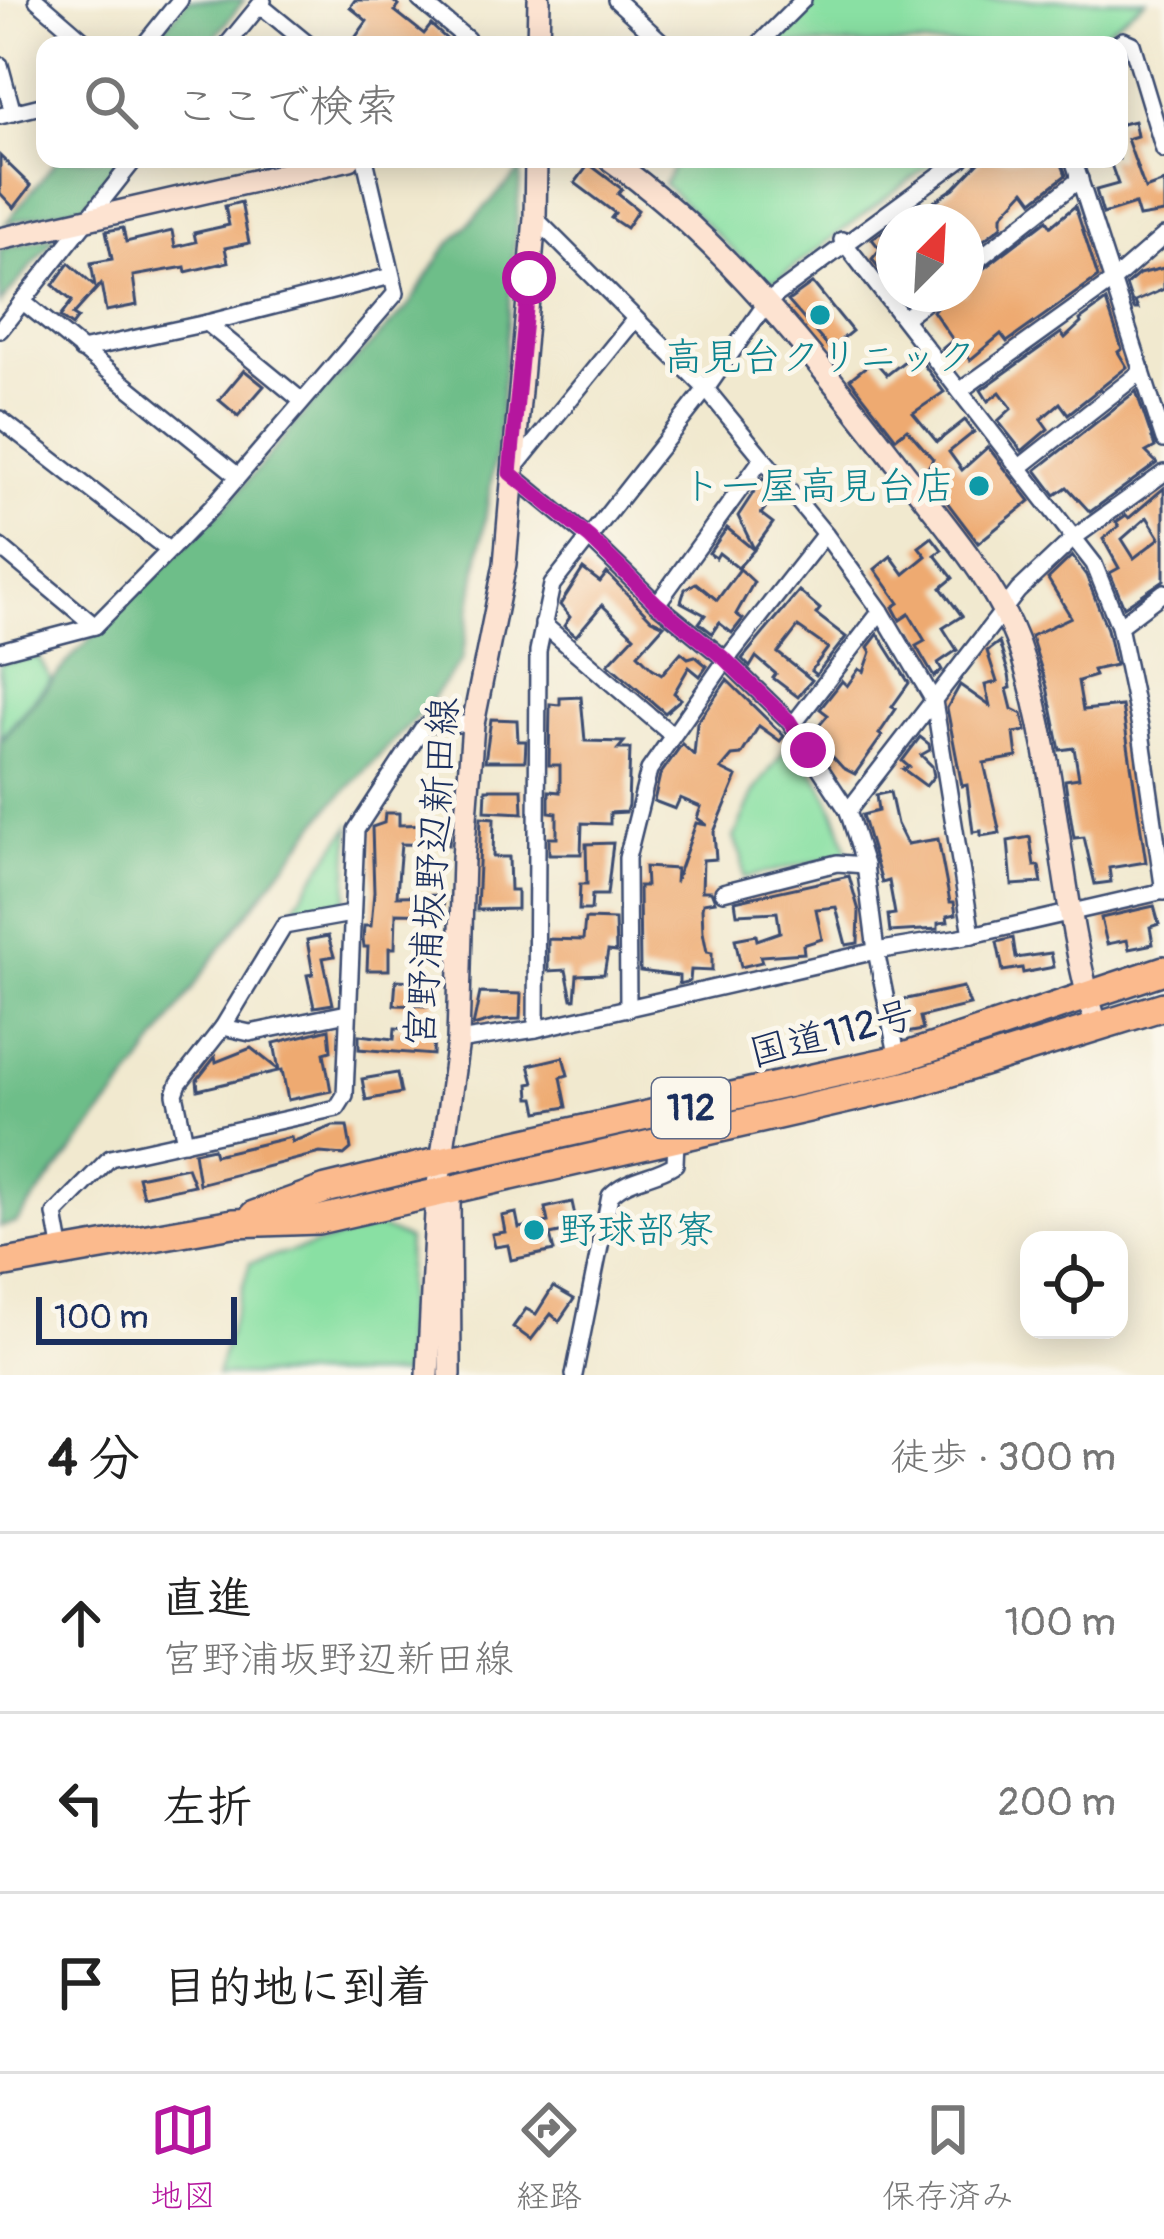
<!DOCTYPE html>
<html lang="ja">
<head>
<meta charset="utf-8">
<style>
  body { margin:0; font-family:Pangolin,"Klee One",sans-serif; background:#f2f2f2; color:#222 }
  .controls { position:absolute; right:36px; bottom:36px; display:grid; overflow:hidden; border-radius:24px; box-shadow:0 6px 30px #0003 }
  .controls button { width:108px; height:108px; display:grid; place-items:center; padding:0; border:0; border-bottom:3px solid #e0e0e0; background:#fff; color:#222; font:60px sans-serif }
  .compass { position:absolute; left:876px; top:204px; width:108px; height:108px; border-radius:50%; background:#fff; box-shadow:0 6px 30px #0003; rotate:24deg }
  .scale { position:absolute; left:36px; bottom:30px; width:201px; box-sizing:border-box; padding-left:12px; border:6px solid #1b2f5e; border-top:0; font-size:33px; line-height:42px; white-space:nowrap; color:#1b2f5e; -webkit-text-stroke:9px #fbf7ec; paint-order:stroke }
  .stop { position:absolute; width:36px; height:36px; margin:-27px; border:9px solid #b5179e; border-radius:50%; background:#fff }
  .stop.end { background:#b5179e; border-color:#fff; box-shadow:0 3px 12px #0008 }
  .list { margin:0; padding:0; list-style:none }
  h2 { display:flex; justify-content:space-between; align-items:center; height:156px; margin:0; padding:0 48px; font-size:51px }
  h2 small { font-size:39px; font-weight:400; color:#767676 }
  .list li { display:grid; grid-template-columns:78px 1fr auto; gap:36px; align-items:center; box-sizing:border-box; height:180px; padding:0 48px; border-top:3px solid #e0e0e0 }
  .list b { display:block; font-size:45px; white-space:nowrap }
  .list p { margin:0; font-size:39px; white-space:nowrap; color:#767676 }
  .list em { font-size:39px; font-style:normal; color:#767676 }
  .icon { flex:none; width:66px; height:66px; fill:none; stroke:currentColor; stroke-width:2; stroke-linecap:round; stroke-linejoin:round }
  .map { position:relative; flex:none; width:1164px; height:1375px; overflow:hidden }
  .search { position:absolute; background:#fff; box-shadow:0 6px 30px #0003; left:36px; right:36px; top:36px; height:132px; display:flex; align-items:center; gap:30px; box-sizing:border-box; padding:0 42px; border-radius:24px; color:#767676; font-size:45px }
  .sheet { height:696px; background:#fff }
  nav { display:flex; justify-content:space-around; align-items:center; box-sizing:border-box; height:168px; border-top:3px solid #e0e0e0; background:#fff; font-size:33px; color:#767676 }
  nav a { display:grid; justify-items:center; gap:6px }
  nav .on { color:#b5179e }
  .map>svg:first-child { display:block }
</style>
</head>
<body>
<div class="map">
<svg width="1164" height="1375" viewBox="0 0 1164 1375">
  <rect width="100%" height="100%" fill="#fbf7ec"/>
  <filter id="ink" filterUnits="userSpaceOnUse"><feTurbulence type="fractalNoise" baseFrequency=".00833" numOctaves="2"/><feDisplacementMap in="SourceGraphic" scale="24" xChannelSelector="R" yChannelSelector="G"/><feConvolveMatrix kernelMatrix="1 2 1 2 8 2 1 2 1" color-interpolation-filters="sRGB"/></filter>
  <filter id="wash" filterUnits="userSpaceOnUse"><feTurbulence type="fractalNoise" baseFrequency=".004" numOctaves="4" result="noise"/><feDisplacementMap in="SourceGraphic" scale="48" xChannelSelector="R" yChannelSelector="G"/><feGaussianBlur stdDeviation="2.7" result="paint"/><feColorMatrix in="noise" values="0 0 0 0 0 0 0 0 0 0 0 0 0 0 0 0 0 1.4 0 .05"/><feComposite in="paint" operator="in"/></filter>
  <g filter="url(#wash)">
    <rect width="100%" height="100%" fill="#f1e9cf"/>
    <!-- green -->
    <g fill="#89e0a3" stroke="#528880" stroke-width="3">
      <polygon points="818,0 1146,0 1087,45 772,45"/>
      <polygon points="678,159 937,159 777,280 763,279 664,184"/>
      <polygon points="38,657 51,679 0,739 0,663"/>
      <path d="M791,741c30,40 45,64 57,113l-104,24 -2,-20 -8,-20 20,-46z"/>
      <polygon points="350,826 347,896 340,907 284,920"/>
      <polygon points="379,1227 408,1240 403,1375 216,1375 250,1263"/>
    </g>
    <!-- forest -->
    <g fill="#6ebe89" stroke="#447674" stroke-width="3">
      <polygon points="187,0 244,0 209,45 151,45"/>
      <polygon points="58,159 120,159 85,205 6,223"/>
      <polygon points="521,170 498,440 462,660 424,709 329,808 215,956 139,1067 16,1223 0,1227 0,743 71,658 229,503 310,406 407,308 445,249"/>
      <polygon points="56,236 0,304 0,249"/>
    </g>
    <g id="blocks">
      <!-- building -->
      <g fill="#eeaa71" fill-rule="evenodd">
        <polygon points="355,0 392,0 399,6 395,11 424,34 431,25 452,44 350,45 367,21 350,7"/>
        <polygon points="1119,121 1122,124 1134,121 1137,136 1127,139 1145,189 1164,182 1164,213 1139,217 1135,204 1103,214 1096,190 1118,184 1109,159 1119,159"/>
        <polygon points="0,156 31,186 14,208 0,193"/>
        <polygon points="982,159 1060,159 1066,175 1033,201 1025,190 1002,215 1002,226 972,249 966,242 966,222 904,222 954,188"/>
        <polygon points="589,164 622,189 618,194 638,210 626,228 611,218 615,213 575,183"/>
        <polygon points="241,202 249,243 225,248 228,262 186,272 185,267 133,276 137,305 106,311 101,284 73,315 78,318 72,326 60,317 72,301 53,285 69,263 95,286 91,263 112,259 106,231 123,228 126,242 172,231 175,247 196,242 194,233 229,225 225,206"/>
        <polygon points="1075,206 1098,277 1007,342 1001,334 970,360 963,352 951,361 942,349 953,340 933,311 947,294 966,294 966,282 1047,220 1051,226"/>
        <polygon points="894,223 894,287 872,259 880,249 872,239"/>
        <polygon points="1164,268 1164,289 1135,302 1138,309 1134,309 1126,285 1139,274"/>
        <polygon points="813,283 852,331 830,349 788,301"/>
        <polygon points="1106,301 1122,349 1118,352 1127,367 1068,414 1060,403 1041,419 1048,429 1022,451 998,421 1012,408 1000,392 988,401 981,390 1061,333 1065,338 1081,323 1080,320"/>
        <polygon points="915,353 944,392 913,413 937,442 965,420 974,432 949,452 962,470 988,447 1030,501 978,543 925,473 933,459 907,429 896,438 850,379 874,360 887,375"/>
        <polygon points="244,370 264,386 238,416 219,400"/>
        <polygon points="1136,391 1155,447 1146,452 1157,463 1090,512 1067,487 1055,495 1036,470"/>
        <polygon points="763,478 776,493 761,514 773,523 754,549 738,516"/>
        <path d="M1164,488v92l-40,27 -14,-34 9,-5 -16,-29 16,-13 -3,-4 10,-7 3,3zM1147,517l13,21 -26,20 -12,-19z"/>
        <polygon points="727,528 754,550 738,568 719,553 716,558 709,553"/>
        <polygon points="932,537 942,550 935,555 953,578 941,588 962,616 943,628 957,650 938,663 942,670 934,677 916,646 925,641 909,614 900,620 893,607 899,603 875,569 891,556 904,574 926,556 919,547"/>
        <polygon points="1072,556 1086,575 1107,629 1115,665 1093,670 1095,676 1078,681 1083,710 1122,706 1146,862 1109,868 1111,882 1095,884 1084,837 1074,838 1065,780 1079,778 1074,748 1060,750 1047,687 1031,636 1071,617 1048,579"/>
        <polygon points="583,569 600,582 607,573 651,619 664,625 638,654 652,668 662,674 681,652 688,658 695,656 707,666 700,676 689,667 674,693 681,699 665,713 608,664 634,636 602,605 576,636 564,626 570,617 560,605"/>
        <polygon points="740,569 754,582 736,614 743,619 732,633 719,623 712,633 699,623 705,615 681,602 685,589 696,583 717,600"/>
        <polygon points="799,591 820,609 816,614 846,637 816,675 811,671 828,648 798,627 778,653 812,680 798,697 773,678 776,674 756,657 750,667 742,659"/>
        <polygon points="878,634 909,683 892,707 896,709 879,734 882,736 855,774 843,768 812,734 828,715 820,709 842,681 847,686 859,669 864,672 871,652 868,647"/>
        <polygon points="999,642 1009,675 1011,688 1007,689 1012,709 1022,714 1026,731 1014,733 1017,757 984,763 1000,833 981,836 981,831 973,832 967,785 962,786 947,708 960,685 990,706 985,685 997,682 987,651"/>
        <polygon points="727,680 784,736 780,741 759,726 741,755 732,756 721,769 737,777 714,832 716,859 703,860 702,891 711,891 715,901 703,903 702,908 703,932 707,952 712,953 712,971 691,970 690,981 679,984 679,976 640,971 639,886 646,886 645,867 676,869 675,883 696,823 707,825 697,818 701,807 680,798 675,809 654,801 660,775 682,744 694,755 697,723"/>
        <polygon points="581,697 585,741 624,742 618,749 630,749 628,805 626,812 610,813 610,824 582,823 581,854 549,854 549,838 557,838 557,813 549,812 549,791 560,792 560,765 549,765 550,704 560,705 560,698"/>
        <polygon points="491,719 517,720 518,741 526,741 525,761 485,761"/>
        <polygon points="920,737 929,744 930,750 921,755 932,766 934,776 926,786 903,769 909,767 902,761"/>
        <polygon points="486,789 522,789 523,813 485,811"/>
        <polygon points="890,792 897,824 907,844 938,839 950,902 954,902 956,914 947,916 948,922 938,923 938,929 890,932 888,915 895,914 889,881 882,883 862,815 878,811 876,795"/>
        <polygon points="385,813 399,813 399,825 434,824 450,828 449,845 401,844 399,868 397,896 444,895 443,914 396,913 395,948 389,948 389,970 367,970 368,947 364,947 363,940 364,926 371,926 374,892 372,827 384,823"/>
        <polygon points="481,817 494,818 493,857 509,857 510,890 517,890 517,909 477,910"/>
        <polygon points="1030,837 1034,866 1039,866 1042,883 1012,885 1008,841"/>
        <polygon points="613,843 607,895 592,895 591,910 579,910 580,884 587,884 586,844"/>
        <polygon points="849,876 859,911 858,943 846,945 836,907 816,909 822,939 803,945 804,953 760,956 762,962 741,967 735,939 756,935 757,940 780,932 777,912 737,914 735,901"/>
        <polygon points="1154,906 1159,924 1150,927 1153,944 1129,949 1127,940 1107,944 1101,918"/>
        <polygon points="585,919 615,920 616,952 608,951 604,974 577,975 575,999 572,999 566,970 548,971 548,939 583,940"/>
        <polygon points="328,936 334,956 323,958 333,1004 314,1007 307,975 313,974 307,940"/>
        <polygon points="1013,938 1016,958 1051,953 1054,967 1023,973 1022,968 1003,971 997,942"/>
        <polygon points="396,980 435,982 433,1006 394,1005"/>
        <polygon points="963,987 970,1005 920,1017 923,1030 906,1033 902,1000"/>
        <polygon points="480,993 521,994 520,1019 494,1020 473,1026"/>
        <polygon points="395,1028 434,1031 433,1055 359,1049 359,1035 394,1039"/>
        <polygon points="329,1029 331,1051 324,1053 331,1091 288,1100 282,1070 198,1090 197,1080 215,1057 216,1062 251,1048 279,1070 274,1043"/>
        <polygon points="563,1057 568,1075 561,1077 567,1107 538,1112 535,1098 530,1098 529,1084 534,1083 529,1065"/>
        <polygon points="397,1073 401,1093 366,1100 362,1079"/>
        <polygon points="333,1126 347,1126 351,1149 344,1155 320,1153 199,1184 194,1152 213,1148 215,1155 291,1137 292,1142"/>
        <polygon points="187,1167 194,1185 143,1196 138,1177"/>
        <polygon points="572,1202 575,1216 561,1219 564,1232 550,1235 554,1251 511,1260 508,1245 495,1247 492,1234 505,1232 502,1216 516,1213 519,1228 548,1222 545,1208"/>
        <polygon points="553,1287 574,1299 559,1321 551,1314 531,1340 513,1327 526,1309 536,1314"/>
      </g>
    </g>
  </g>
  <g filter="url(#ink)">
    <use href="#blocks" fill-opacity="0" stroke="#3b4b6f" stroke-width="3"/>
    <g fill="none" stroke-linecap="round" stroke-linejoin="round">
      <!-- street casing -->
      <g stroke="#3b4b6f" stroke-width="20">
        <g id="street">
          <polyline points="37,0 89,45"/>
          <polyline points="420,0 467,39 464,45"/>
          <polyline points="616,0 665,45"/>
          <polyline points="260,5 309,45"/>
          <polyline points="144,45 180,0"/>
          <polyline points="227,45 263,1"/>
          <polyline points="758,45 803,0"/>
          <polyline points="1115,45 1123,40 1132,44 1164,150"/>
          <polyline points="0,65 13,113"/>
          <polyline points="0,116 45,105"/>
          <polyline points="1073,159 1164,440"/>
          <polyline points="535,218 706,389 825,534 881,611 934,701 972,935"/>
          <polyline points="842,240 1094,564 1119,626 1141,732 1164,892"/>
          <polyline points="966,269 1080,179"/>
          <polyline points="22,301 237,475"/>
          <polyline points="904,318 935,294"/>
          <polyline points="635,319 510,473 589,538 657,604 726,660 789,721 848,811 865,865 876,951 898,1059"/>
          <polyline points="207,323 302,401"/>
          <polyline points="0,330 135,159"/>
          <polyline points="81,350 207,323 391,276"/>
          <polyline points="961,390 1110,283 1164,236"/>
          <polyline points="0,419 167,549"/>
          <polyline points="1020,467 1142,371"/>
          <polyline points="0,547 95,626"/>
          <polyline points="657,604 762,459"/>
          <polyline points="543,624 672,735"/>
          <polyline points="1119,626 1164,592"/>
          <polyline points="0,651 95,626 212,507 396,293 365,159"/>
          <polyline points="792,726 881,611"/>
          <polyline points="848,811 1018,591 1075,537 1164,473"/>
          <polyline points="723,892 837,863 865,865"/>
          <polyline points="628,1009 627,858 649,770 726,660 825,534"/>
          <polyline points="223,1027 250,1033 347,1013"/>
          <polyline points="536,1029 538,651 552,585 706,389 767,302 961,159"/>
          <polyline points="458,1041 536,1029 876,951 972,935 1164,891"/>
          <polyline points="185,1142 175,1094 179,1083 223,1027 284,926 351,914"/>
          <polyline points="62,1253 55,1214 110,1158 337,1108 345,1095 356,830 422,729 430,724 473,724"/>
          <path d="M574,1375l36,-179c17,-19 44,-18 65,-32l1,-24"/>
        </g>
      </g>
      <!-- secondary casing -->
      <g stroke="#3b4b6f" stroke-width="26">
        <g id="secondary">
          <polyline points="538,45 539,0"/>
          <path d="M609,159c115,80 213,208 298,317 44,57 95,113 116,183 37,118 36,246 73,365"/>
          <polyline points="0,239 350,159"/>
          <polyline points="449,1196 450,1375"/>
          <polyline points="428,1375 437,1192 458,1041 463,858 473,724 505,564 535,218 536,159"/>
        </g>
      </g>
      <!-- highway casing -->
      <g stroke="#3b4b6f" stroke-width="32">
        <g id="highway">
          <polyline points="254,1215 326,1189 441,1161 898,1059 1164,970"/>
          <polyline points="0,1264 233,1223 318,1220 909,1085 1164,1006"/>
        </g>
      </g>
      <!-- street -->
      <use href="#street" stroke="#fff" stroke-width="15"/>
      <!-- secondary -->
      <use href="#secondary" stroke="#fde3d1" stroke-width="21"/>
      <!-- highway -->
      <use href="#highway" stroke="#fbba8d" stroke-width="27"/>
    </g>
  </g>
  <g fill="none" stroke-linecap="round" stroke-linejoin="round" filter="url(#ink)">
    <!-- route -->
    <polyline stroke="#b5179e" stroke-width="15" points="529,278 510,473 590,538 657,604 726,660 789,721 808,750"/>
  </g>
  <!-- markers -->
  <g fill="#0f9aa8" stroke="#fbf7ec" stroke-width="4.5">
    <circle cx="820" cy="315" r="12"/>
    <circle cx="979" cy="486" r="12"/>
    <circle cx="534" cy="1230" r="12"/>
  </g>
  <g text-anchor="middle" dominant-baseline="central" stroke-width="10" stroke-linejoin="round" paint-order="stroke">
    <!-- shield labels -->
    <rect fill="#fbf7ec" stroke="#5e6b89" stroke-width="3" x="652" y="1078" width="78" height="60" rx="9"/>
    <g font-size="36" font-weight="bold" fill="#1b2f5e">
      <text x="691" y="1108">112</text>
    </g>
    <!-- culture labels -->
    <g font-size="39" fill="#0d838f" stroke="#fbf7ec">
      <text x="820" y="357">高見台クリニック</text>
      <text x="955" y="486" text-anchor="end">ト一屋高見台店</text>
      <text x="558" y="1230" text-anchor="start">野球部寮</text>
    </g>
    <!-- street labels -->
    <g font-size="39" fill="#1b2f5e" stroke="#fbf7ec">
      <text transform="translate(432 872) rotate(-86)">宮野浦坂野辺新田線</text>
      <text transform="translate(832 1034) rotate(-14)">国道112号</text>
    </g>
  </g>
</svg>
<div class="controls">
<button><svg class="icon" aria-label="locate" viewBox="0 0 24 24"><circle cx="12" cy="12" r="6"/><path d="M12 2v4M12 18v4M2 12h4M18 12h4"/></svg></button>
</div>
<svg class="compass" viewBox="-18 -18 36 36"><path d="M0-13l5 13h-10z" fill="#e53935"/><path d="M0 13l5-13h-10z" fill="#767676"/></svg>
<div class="scale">100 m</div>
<div class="stop" style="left:529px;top:278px"></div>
<div class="stop end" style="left:808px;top:750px"></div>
<div class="search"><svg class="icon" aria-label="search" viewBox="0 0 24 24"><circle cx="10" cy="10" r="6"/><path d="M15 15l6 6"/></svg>ここで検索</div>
</div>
<section class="sheet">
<h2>4 分<small>徒歩 · 300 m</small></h2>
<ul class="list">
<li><svg class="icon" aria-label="ahead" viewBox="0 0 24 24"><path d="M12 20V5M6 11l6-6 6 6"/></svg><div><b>直進</b><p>宮野浦坂野辺新田線</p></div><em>100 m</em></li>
<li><svg class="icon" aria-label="left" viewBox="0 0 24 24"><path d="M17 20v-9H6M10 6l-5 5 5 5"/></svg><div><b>左折</b></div><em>200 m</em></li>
<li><svg class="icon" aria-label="arrive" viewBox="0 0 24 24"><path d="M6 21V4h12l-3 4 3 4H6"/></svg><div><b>目的地に到着</b></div></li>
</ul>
</section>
<nav>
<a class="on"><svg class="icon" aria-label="map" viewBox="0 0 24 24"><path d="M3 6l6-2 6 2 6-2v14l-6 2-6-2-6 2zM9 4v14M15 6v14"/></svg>地図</a>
<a><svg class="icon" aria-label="directions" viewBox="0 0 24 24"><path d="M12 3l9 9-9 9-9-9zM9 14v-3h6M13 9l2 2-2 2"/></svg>経路</a>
<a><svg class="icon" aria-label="saved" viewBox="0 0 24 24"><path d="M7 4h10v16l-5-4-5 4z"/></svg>保存済み</a>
</nav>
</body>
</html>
